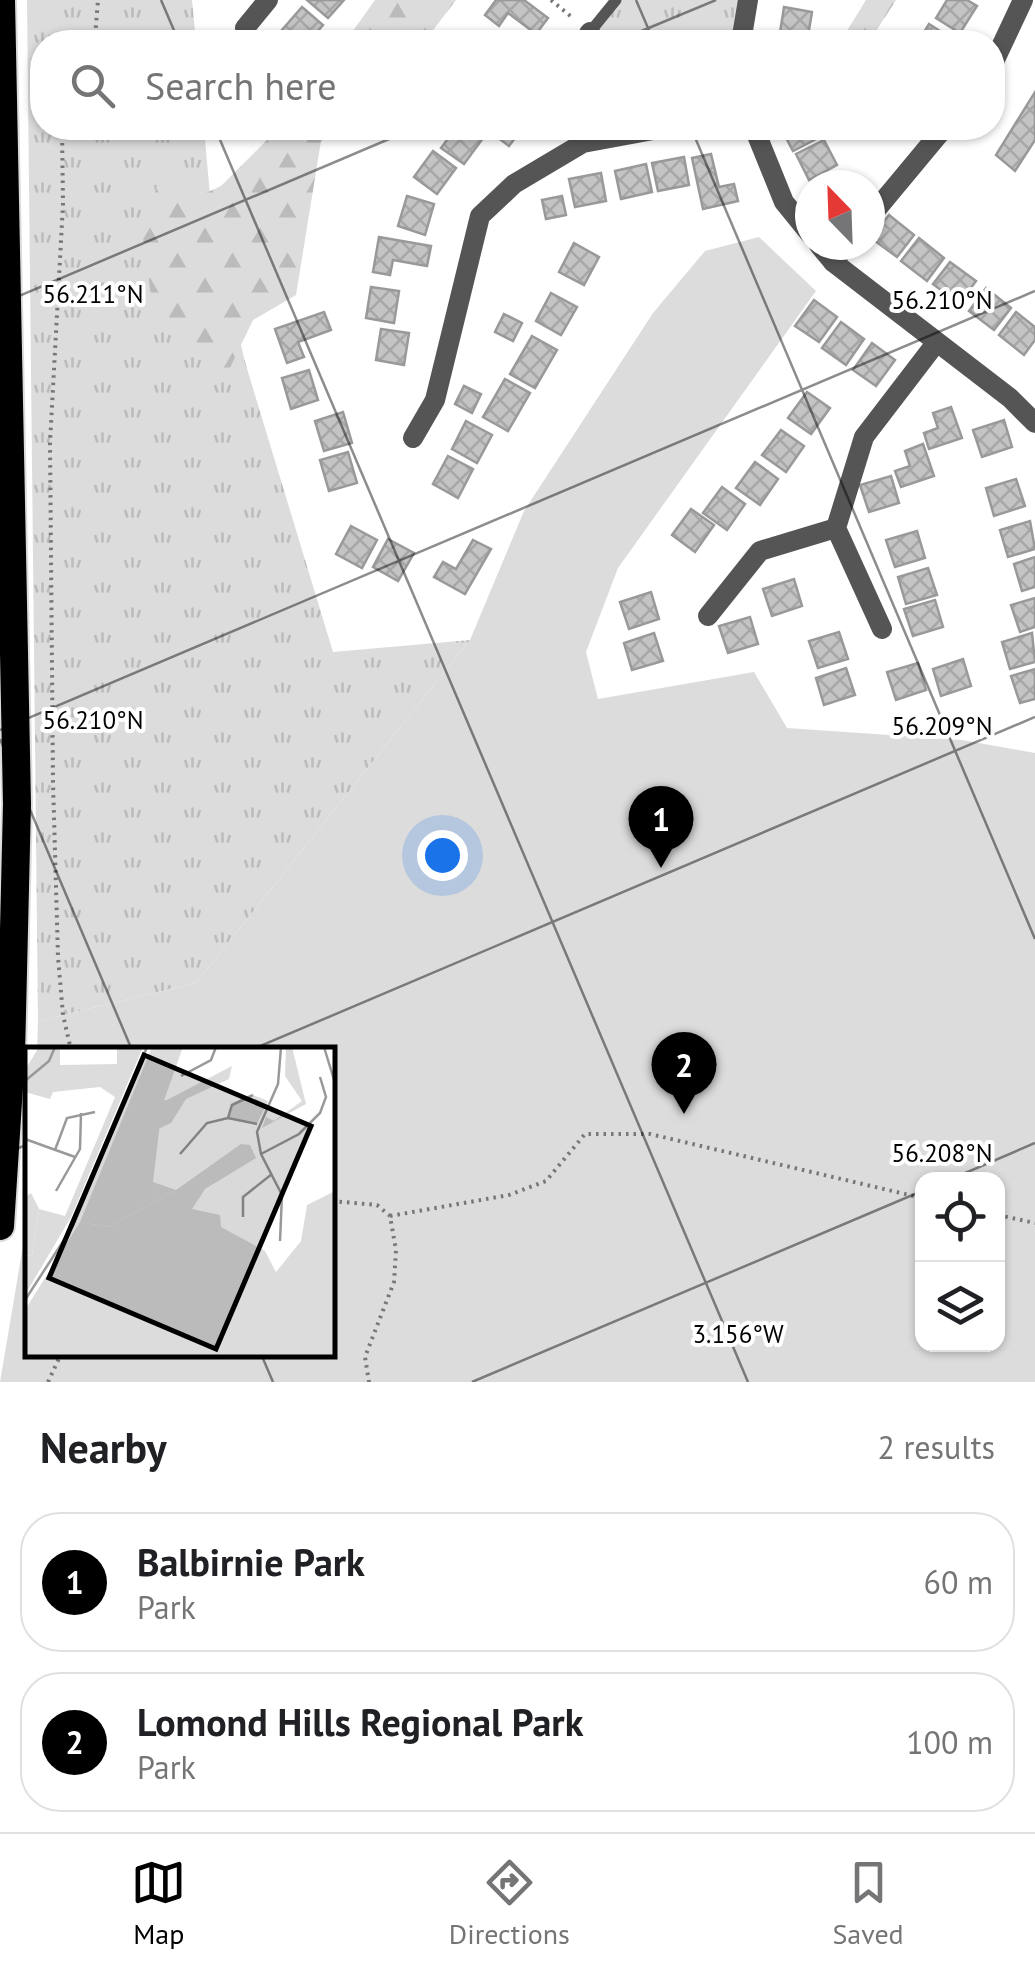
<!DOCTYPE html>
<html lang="en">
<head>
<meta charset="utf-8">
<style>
  body { margin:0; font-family:"PT Sans",sans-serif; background:#f2f2f2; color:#202124 }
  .controls { position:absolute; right:30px; bottom:30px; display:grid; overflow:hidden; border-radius:20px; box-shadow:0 2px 8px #0004 }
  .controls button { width:90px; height:90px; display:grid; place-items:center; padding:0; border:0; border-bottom:2px solid #e0e0e0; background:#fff; color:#202124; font:50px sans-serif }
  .compass { position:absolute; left:795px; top:170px; width:90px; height:90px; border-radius:50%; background:#fff; box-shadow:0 2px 8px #0004; rotate:337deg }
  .you { position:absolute; left:442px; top:855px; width:35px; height:35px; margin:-25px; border:8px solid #fff; border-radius:50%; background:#1a73e8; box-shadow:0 0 0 15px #1a73e833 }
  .badge { display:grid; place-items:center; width:65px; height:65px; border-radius:50%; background:#000; color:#fff; font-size:32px; font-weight:700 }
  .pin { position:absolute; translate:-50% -82px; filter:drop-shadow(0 2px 5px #0008) }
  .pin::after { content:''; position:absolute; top:52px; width:35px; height:30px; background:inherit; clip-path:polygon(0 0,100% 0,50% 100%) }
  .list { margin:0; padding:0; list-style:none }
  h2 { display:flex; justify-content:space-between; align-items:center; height:130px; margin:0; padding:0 40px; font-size:42px }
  h2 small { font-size:32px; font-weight:400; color:#757577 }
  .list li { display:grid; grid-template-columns:65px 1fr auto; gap:30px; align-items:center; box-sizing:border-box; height:140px; margin:0 20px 20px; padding:0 20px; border:2px solid #e0e0e0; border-radius:40px }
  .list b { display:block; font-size:38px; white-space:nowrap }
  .list p { margin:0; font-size:32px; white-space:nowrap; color:#757577 }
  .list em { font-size:32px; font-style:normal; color:#757577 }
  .icon { flex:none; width:55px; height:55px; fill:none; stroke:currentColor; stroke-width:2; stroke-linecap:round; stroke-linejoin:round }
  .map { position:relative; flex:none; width:1035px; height:1382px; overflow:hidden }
  .search { position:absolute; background:#fff; box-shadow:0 2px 8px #0004; left:30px; right:30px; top:30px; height:110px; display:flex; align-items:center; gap:25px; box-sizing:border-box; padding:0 35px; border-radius:40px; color:#757577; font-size:38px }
  .sheet { height:450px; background:#fff }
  nav { display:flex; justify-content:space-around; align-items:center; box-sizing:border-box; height:140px; border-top:2px solid #e0e0e0; background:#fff; font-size:28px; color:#757577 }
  nav a { display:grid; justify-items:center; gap:5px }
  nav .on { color:#000 }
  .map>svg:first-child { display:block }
</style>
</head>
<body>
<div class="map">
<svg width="1035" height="1382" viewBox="0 0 1035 1382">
  <defs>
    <pattern id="grass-tufts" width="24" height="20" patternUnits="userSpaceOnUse" patternTransform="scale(2.5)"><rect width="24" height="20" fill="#dcdcdc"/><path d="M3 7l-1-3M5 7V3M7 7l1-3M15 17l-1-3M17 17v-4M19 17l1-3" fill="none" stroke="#bbb"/></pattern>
    <pattern id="forest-firs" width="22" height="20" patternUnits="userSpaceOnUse" patternTransform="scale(2.5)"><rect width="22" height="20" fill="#dcdcdc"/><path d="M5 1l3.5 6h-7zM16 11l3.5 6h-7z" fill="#bbb"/></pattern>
    <pattern id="building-cross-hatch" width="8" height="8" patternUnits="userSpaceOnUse" patternTransform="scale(2.5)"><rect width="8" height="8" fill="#c4c4c4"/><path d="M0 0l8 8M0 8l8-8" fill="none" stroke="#a7a7a7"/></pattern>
  </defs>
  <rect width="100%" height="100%" fill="#fff"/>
  <!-- grass -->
  <g fill="url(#grass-tufts)">
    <polygon points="27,0 192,0 196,42 42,42 42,128 204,128 213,229 245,362 333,652 470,640 196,983 38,1021"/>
    <polygon points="616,0 748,0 741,42 584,42"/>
  </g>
  <!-- forest -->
  <g fill="url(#forest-firs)">
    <polygon points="375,0 456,0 424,42 345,42"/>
    <polygon points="866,0 896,0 869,42 840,42"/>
    <polygon points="279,128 341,128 321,141 296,295 253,320 226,376 153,310 143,238 164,159 182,204 221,186"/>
  </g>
  <!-- green -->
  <path fill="#dcdcdc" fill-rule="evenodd" d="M759,237l57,54 -198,277 -32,84 12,47 156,-27 33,56 175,12 73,13v629h-1035l27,-160 1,132h304v-304l-295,-1 1,-28 158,-38 274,-343 54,-129 129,-198 52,-62zM922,1180h76v164h-76z"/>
  <!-- building -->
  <g fill="url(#building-cross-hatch)" stroke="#999" stroke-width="2.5">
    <polygon points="307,0 344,0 328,18"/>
    <polygon points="496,0 524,0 548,18 536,34 508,13 499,26 485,15"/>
    <polygon points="947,0 967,0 977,6 960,33 936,18"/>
    <polygon points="302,7 323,25 308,42 294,42 281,31"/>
    <polygon points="784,7 812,12 807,42 779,39"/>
    <polygon points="929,24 954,40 952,42 918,42"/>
    <polygon points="1035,92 1035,140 1015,171 996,155"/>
    <polygon points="456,128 468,128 483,138 464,164 441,148"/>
    <polygon points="485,128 518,128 521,130 509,146"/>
    <polygon points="781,128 817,128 822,136 793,151"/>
    <polygon points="824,140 837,165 809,180 796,154"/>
    <polygon points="433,151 456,168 437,194 414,177"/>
    <polygon points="711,154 719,187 734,184 738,201 703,209 692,158"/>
    <polygon points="684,157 689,185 658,191 652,163"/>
    <polygon points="646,164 652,192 621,199 615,171"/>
    <polygon points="601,173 606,201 575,207 569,179"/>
    <polygon points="407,196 434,204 425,235 398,226"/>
    <polygon points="562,196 566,215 546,219 542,200"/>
    <polygon points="889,215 914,235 897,257 871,238"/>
    <polygon points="379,237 431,246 427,266 393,260 390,275 373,272"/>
    <polygon points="919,238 944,258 927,281 901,261"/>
    <polygon points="574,243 599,257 584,285 559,272"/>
    <polygon points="950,262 976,281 959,304 933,284"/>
    <polygon points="371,287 399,291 394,323 366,318"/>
    <polygon points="986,288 1011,308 994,330 969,311"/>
    <polygon points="551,293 577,307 561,335 536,321"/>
    <polygon points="814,300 837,317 819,342 795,326"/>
    <polygon points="324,312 331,330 298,342 304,357 287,363 275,329"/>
    <polygon points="1016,312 1035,327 1035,340 1024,355 999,335"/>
    <polygon points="504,314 522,323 513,341 495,332"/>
    <polygon points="841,322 864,339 846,365 822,348"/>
    <polygon points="381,329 409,333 404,365 376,360"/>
    <polygon points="532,336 557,350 535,388 510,374"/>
    <polygon points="872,343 895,360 876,386 853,370"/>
    <polygon points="309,370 318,400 291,409 282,378"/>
    <polygon points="505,379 530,393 508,431 483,417"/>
    <polygon points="464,386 481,394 472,413 455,404"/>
    <polygon points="807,392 830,408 811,434 788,418"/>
    <polygon points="951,407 962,438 929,449 924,433 938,428 933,413"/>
    <polygon points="343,412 352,443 324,451 315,421"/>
    <polygon points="1004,420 1012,447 982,457 973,430"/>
    <polygon points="466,421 492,435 477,463 452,449"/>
    <polygon points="781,430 804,446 786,472 762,455"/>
    <polygon points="923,444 934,476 901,487 895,471 910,466 905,451"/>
    <polygon points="348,452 357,483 329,491 320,460"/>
    <polygon points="448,456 473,469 458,498 433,484"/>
    <polygon points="755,462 778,479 760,505 736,488"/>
    <polygon points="891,476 899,503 869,512 860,485"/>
    <polygon points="1016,479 1025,506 994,516 986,488"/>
    <polygon points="722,487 745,504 727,530 703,513"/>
    <polygon points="691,509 714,525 695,552 672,535"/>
    <polygon points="1030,521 1035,549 1008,557 1000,530"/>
    <polygon points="351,526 377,540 362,568 336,554"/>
    <polygon points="917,531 925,558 895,567 886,540"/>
    <polygon points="388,539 414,553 398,581 373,567"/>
    <polygon points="473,540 491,549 465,594 434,577 443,562 456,569"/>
    <polygon points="1035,557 1035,587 1022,591 1014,564"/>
    <polygon points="928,568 937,595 906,604 898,577"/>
    <polygon points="794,579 802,606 772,616 763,589"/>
    <polygon points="651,592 659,619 629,629 620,602"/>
    <polygon points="1035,598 1035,627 1020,632 1011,605"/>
    <polygon points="935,600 943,627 913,636 904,609"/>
    <polygon points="750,617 758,644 728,653 719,626"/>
    <polygon points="839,632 848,659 818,668 809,641"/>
    <polygon points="654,633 663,661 632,670 624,643"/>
    <polygon points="1032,633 1035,662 1010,669 1002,642"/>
    <polygon points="963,659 971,686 941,696 933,669"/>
    <polygon points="918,663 926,690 896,700 887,672"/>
    <polygon points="846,668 855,695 824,705 816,678"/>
    <polygon points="1035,669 1035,699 1020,703 1011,676"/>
  </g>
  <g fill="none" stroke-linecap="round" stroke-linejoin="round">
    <!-- trunk casing -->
    <g stroke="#dbdbdb" stroke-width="32">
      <polyline id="trunk" points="0,1226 11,1055 17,804 1,0"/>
    </g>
    <!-- path -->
    <g stroke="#777" stroke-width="4" stroke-dasharray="2.5 5" stroke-linecap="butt">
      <polyline points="551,0 574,19"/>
      <polyline points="92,42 95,37 98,0"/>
      <polyline points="62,128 63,204 50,443 53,782 58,957 63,1015 71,1050"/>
      <polyline points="332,1201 377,1205 390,1216 396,1250 394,1282 365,1357 369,1382"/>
      <polyline points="998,1215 1035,1223"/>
      <polyline points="390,1216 509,1195 546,1181 585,1134 650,1134 922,1198"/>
      <polyline points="48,1382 61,1354"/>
    </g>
    <!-- service -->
    <polyline stroke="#555" stroke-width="11" points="590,32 616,0"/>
    <!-- minor -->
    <g stroke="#555" stroke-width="20">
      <polyline points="245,28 268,0"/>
      <polyline points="584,42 590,32"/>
      <polyline points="741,42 748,0"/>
      <polyline points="992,66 1023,0"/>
      <polyline points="754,128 784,202 810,234"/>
      <polyline points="870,217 944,128"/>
      <polyline points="819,245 833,262 1010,398 1035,423"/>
      <polyline points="833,262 847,245"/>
      <polyline points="413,438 435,400 480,216 514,184 583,143 664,128"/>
      <polyline points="708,616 760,551 836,528"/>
      <polyline points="882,629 836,528 864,437 936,343"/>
    </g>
    <!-- trunk -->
    <use href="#trunk" stroke="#000" stroke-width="28"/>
  </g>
  <!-- ticks -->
  <path fill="none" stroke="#000" stroke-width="2.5" stroke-opacity="0.45" d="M161,0l18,42M636,0l18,42M615,42l101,-42M215,128l533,1254M691,128l344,811M0,304l415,-176M0,730l1035,-439M0,739l132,311M251,1050l784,-333M0,1156l28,-12M949,1180l86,-37M261,1354l12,28M472,1382l450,-191"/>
  <!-- overview -->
  <g transform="translate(25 1047)">
    <rect width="310" height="310" fill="#fff"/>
    <path d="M127,0h31l-21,59 -9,76 23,8 -68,37 -28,-5zM228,48l15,6 -11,23 -29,-6 4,-13zM6,146l8,16 -7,46 -7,1v-59z" fill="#dcdcdc"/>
    <path d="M14,0h21v18l57,-1v-17h26l-72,170 -46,78v-39l7,-1 7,-46 26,7 50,-119 -15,-10 -47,5 -3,7 -25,-7v-22zM267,0l14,57 -44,24 4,-11 8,4 28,-20 -17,-25 1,-28zM207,19l-3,13 -43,20 -15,24 -17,8 -7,-16 12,-23v8h8z" fill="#dcdcdc"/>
    <path d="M216,97l9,1 6,13 -51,31 -13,20 28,6 1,12 44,24 11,21 25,-31 6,-36 28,-14v166h-310v-47l55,-88 28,5 68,-37z" fill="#dcdcdc"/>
    <path fill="none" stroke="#999" stroke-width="2.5" d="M299,0l11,36M156,29l30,-16 5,-13M0,34l24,-20 6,-14M203,71l4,-13 21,-10M0,92l50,18M30,103l12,-32 28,-6M155,107l27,-31 21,-5 29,6M236,107l38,-20 21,-21 6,-16 -6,-20M31,144l24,-42 1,-36M218,170v-20l29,-23M255,194l2,-46 -21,-41 -4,-22 21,-48 3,-37M0,253l48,-74 74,-179"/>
    <path fill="#000" fill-opacity="0.15" stroke="#000" stroke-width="5" d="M119,8l167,71 -95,223 -167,-71z"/>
    <rect width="310" height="310" fill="none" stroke="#000" stroke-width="5"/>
  </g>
  <g font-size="25" text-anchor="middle" fill="#000" stroke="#fff" stroke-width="8" stroke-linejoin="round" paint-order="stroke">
    <text x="93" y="303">56.211°N</text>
    <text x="942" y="309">56.210°N</text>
    <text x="93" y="729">56.210°N</text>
    <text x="942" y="735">56.209°N</text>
    <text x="942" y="1162">56.208°N</text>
    <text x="738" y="1343">3.156°W</text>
  </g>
</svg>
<div class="controls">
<button><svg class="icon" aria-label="locate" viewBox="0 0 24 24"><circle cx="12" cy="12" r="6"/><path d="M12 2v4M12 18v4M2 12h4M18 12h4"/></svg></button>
<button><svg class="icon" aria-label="layers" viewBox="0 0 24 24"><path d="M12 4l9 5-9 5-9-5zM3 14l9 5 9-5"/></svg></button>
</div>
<svg class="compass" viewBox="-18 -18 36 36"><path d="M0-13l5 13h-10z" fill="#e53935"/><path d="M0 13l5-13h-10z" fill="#757577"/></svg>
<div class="you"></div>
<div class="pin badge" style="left:661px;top:868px">1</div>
<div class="pin badge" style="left:684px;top:1114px">2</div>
<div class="search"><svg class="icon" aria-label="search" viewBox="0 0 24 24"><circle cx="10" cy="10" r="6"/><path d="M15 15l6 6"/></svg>Search here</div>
</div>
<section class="sheet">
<h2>Nearby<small>2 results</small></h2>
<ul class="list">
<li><span class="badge">1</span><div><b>Balbirnie Park</b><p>Park</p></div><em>60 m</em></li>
<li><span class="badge">2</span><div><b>Lomond Hills Regional Park</b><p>Park</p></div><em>100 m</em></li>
</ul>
</section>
<nav>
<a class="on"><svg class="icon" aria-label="map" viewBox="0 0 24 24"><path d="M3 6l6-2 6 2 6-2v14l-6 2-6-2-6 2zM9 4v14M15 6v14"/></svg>Map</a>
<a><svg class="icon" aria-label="directions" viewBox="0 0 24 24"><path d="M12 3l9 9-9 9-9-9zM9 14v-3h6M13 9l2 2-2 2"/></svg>Directions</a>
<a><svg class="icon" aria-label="saved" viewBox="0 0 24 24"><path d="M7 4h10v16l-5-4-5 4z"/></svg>Saved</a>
</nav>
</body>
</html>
